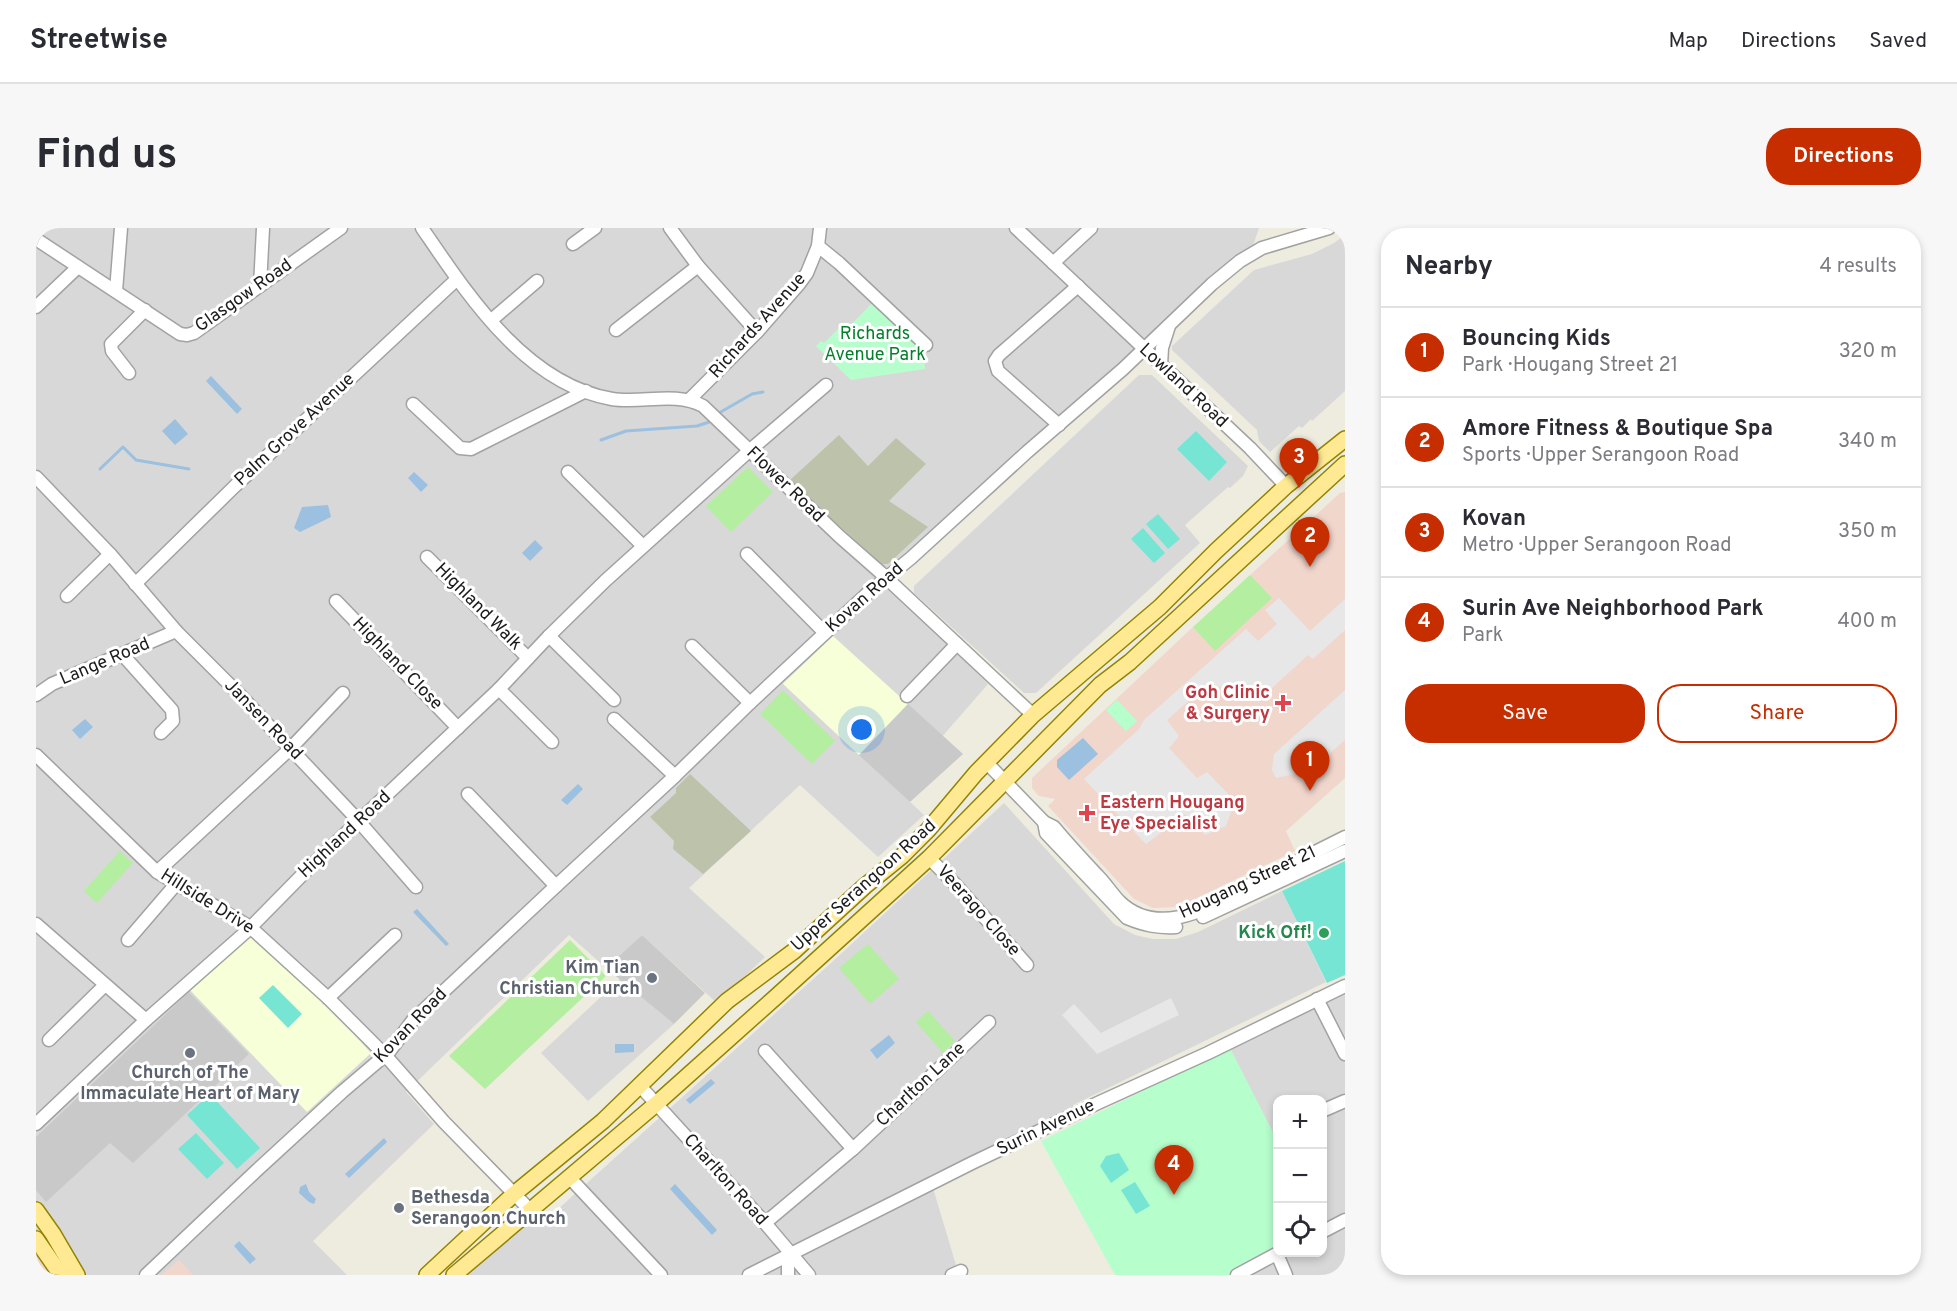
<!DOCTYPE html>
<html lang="en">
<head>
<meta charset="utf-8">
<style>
  body { margin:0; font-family:Overpass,sans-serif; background:#f7f7f7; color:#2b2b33 }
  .controls { position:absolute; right:18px; bottom:18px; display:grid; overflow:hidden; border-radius:12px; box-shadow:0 3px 9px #0003 }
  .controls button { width:54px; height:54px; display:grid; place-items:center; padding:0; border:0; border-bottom:2px solid #e1e1e2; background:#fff; color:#2b2b33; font:30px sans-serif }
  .you { position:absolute; left:826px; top:502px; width:21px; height:21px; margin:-15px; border:4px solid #fff; border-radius:50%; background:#1a73e8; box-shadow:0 0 0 9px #1a73e833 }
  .badge { display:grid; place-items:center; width:39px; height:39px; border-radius:50%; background:#c62e00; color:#fff; font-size:20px; font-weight:700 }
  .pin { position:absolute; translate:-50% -50px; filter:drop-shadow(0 2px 3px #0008) }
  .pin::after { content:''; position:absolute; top:32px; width:21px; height:18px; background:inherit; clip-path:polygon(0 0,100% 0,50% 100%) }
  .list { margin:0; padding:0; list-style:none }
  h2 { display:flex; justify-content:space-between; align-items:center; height:78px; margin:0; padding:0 24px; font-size:26px }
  h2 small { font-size:20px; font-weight:400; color:#7c7c81 }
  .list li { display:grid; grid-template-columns:39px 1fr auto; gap:18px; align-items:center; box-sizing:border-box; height:90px; padding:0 24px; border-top:2px solid #e1e1e2 }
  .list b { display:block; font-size:22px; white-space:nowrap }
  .list p { margin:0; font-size:20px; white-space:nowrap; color:#7c7c81 }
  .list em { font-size:20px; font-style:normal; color:#7c7c81 }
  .actions { display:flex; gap:12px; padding:18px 24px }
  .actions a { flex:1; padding:14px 0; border:2px solid #c62e00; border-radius:24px; text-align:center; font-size:21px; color:#c62e00 }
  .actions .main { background:#c62e00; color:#fff }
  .icon { flex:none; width:33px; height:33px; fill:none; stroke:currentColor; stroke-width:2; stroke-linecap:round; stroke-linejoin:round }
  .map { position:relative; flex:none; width:1309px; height:1047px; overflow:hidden; border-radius:24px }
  header { display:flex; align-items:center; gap:36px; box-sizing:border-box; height:84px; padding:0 30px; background:#fff; border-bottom:2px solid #e1e1e2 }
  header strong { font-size:28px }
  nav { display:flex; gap:33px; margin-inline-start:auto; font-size:21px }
  .intro { display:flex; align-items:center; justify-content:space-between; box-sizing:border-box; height:144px; padding:0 36px }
  h1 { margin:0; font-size:42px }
  .button { padding:15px 27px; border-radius:24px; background:#c62e00; color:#fff; font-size:21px; font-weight:700 }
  main { display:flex; gap:36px; padding:0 36px }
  aside { flex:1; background:#fff; border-radius:24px; box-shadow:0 3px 9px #0003 }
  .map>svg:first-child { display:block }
</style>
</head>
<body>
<header>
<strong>Streetwise</strong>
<nav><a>Map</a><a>Directions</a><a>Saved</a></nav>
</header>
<div class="intro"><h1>Find us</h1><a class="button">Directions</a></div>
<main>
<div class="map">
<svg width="1309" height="1047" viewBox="0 0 1309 1047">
  <rect width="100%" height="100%" fill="#eeecdf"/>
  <!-- residential -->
  <g fill="#d9d8d8">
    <polygon points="0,0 1223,0 1215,24 856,354 952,456 904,511 798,409 747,455 888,587 842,629 764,557 653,660 729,729 681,775 606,707 570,740 533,707 370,864 398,896 277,1013 311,1047 0,1047"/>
    <polygon points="1309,7 1309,163 1276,193 1275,191 1266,200 1263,198 1234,224 1223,213 1221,202 1136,122 1136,118 1218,42 1276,26 1298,15"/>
    <polygon points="1103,147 1116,147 1212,238 1207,248 1194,260 1192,259 1149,297 1164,315 1000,465 988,465 878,365 878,358"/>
    <polygon points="968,575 1078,696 1099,707 1117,711 1140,711 1162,704 1246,663 1290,754 1037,877 1038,879 894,950 923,1047 432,1047 503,983 511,991 795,735"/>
    <polygon points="584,751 638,796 552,873 505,825"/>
    <polygon points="1309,765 1309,1047 1192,1047 1242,1024 1286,1024 1286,872 1242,872 1241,915 1193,821"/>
  </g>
  <!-- commercial -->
  <g fill="#f1d6cc">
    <polygon points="1309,264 1309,550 1250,603 1259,623 1142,679 1117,680 1098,671 1012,578 1019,571 1003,568 996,560 996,550 1157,399 1179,422 1235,370 1214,347 1304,265"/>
    <polygon points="0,1019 23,1047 0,1047"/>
    <polygon points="143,1032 157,1047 125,1047"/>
  </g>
  <!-- education -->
  <g fill="#f6ffd7">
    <polygon points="797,408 872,476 823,527 747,456"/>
    <polygon points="214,702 284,769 335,825 271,884 153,761"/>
  </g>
  <!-- religious -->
  <g fill="#c9c9c9">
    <polygon points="872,476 927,526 874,574 823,527"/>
    <polygon points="606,707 669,765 638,796 570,740"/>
    <polygon points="153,764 213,826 97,935 74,915 10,974 0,962 0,909"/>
  </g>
  <!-- construction -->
  <g fill="#bdc3aa">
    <polygon points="803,207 832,238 860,210 890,236 853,273 892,299 852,336 846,336 753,253"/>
    <polygon points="654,546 715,603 667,646 637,621 638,613 614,589 640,565 640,560"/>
  </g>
  <!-- grass -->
  <g fill="#b4eea0">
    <polygon points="712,239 737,264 695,304 670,278"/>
    <polygon points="1214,347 1236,370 1179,423 1157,399"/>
    <polygon points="747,462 799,513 776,536 724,486"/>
    <polygon points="84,623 97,635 61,675 48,663"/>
    <polygon points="534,712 570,748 449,861 413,828"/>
    <polygon points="832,716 863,751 834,776 803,740"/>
    <polygon points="892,783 919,813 907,825 880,794"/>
  </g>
  <!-- park -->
  <g fill="#b7fecd">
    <polygon points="839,72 887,119 889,141 815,152 780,118 785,113 788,115 803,100 808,104"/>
    <polygon points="1081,472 1101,493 1090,503 1070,482"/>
    <polygon points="1194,820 1241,912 1241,1021 1193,1047 1079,1047 1005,913"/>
  </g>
  <!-- pitch -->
  <g fill="#76e5d4">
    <polygon points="1160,203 1191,234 1173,253 1141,221"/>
    <polygon points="1122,286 1144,311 1132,321 1110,296"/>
    <polygon points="1107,300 1129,325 1118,335 1095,311"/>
    <polygon points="1309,633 1309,747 1291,755 1246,663"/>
    <polygon points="237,757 266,786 252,800 223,770"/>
    <polygon points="174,866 224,920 201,941 151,887"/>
    <polygon points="160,905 188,935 171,951 142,921"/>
    <polygon points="1083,925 1093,942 1075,955 1064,938 1070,928"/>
    <polygon points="1099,954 1114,978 1100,986 1085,962"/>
  </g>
  <!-- parking -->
  <g fill="#e7e7e7">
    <polygon points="1243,370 1274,403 1309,371 1309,402 1277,431 1272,427 1224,471 1173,455 1131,492 1143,508 1133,520 1161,550 1171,544 1199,573 1190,598 1169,607 1149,586 1110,616 1048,551 1103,501 1108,492 1210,401 1222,413 1241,396 1229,382"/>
    <polygon points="1309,462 1309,512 1274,543 1264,541 1258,546 1240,550 1236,542 1238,526"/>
    <polygon points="1135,770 1143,787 1061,826 1026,787 1038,776 1065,805"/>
  </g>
  <!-- water -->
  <g fill="#9bc0e0">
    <polygon points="175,148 206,181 201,186 170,153"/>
    <polygon points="139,191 152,206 139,217 126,203"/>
    <polygon points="378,244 392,257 385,264 372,250"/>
    <polygon points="292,277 295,289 264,304 258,300 266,279"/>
    <polygon points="499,312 507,320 494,333 486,325"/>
    <polygon points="49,491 57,499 44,511 36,502"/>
    <polygon points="1047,510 1062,526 1033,552 1021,539 1021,532"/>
    <polygon points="542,556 547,561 531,577 525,572"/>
    <polygon points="381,681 413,716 410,718 377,684"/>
    <polygon points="853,807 859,815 841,831 834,822"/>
    <polygon points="579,816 598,816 598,824 579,825"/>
    <polygon points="675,851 679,855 654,876 650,872"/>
    <polygon points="348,910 351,914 313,950 309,946"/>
    <polygon points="270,956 273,964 280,971 278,976 273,974 263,965 264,959"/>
    <polygon points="639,956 681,1002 676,1007 634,961"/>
    <polygon points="203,1013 220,1031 214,1036 198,1018"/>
  </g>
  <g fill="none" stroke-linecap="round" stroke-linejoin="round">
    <!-- stream -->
    <g stroke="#9bc0e0" stroke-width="3">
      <polyline points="683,185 716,166 727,164"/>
      <polyline points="565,212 590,203 661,198 673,194"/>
      <polyline points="64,241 87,219 100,232 153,241"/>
    </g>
    <!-- minor casing -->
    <g stroke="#a2a2a2" stroke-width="15">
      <g id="minor">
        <path d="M386,0c46,67 103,156 190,171 30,5 63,-8 91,7l136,130 41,36 153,143"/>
        <polyline points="634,0 662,38 721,104"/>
        <polyline points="980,0 1214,220 1250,258"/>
        <polyline points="0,11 144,106 151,107 158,105 305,0"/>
        <polyline points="537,16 559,0"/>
        <polyline points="782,18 803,35 890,117"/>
        <polyline points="1017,35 1055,0"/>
        <polyline points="224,58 227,0"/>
        <polyline points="80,63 85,0"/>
        <polyline points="0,79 42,39"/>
        <polyline points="459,89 501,53"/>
        <polyline points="580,102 662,38"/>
        <polyline points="1125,137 1126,120 1133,98"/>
        <polyline points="93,145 76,123 75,116 109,82"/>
        <polyline points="653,172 721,104 763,56 771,45 782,18 784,0"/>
        <polyline points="377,176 424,220 435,221 550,163"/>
        <polyline points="1023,197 962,143 959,133 963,127 1042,58"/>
        <polyline points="532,244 607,318"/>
        <polyline points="0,249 74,326 140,403 203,466 319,589 380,659"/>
        <polyline points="711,326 789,405"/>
        <polyline points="391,329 492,430"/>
        <polyline points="99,356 199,258 421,51"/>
        <polyline points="31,368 74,326"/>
        <polyline points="300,373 422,500"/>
        <polyline points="513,408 578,472"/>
        <polyline points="656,418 714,475"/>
        <polyline points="86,426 136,482 137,493 125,505"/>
        <polyline points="463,461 516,514"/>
        <polyline points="0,467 16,456 140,403"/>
        <polyline points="871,468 921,416"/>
        <polyline points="578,491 639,548"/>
        <polyline points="0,527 121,644 214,699 292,770 349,827 408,894 494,982"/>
        <path d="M951,535l57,59 10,5c14,17 29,33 44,49 8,8 14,18 22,26 21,20 48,20 74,11l151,-76"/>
        <polyline points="432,566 520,658"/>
        <path d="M1008,594l2,11 81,85c17,7 30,10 49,9"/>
        <polyline points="893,630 918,655 991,737"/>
        <polyline points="121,644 255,520 307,465"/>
        <polyline points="1167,689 1309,623"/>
        <polyline points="0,696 110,792"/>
        <polyline points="92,712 141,655"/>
        <polyline points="292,770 359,707"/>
        <polyline points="1281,771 1309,826"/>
        <polyline points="13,812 69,757"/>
        <polyline points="729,823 817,921"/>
        <polyline points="604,858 729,995 773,1047"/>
        <polyline points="1286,883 1309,873"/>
        <polyline points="0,896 110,792 212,702 273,640 463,461 513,408 569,353 713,223 790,157"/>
        <polyline points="533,949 625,1047"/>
        <polyline points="729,995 817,921 953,794"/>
        <polyline points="1286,1004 1309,992"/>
        <polyline points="1241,1026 1250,1047"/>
        <polyline points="110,1047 219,944 306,864 353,824 377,792 520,658 639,548 714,475 832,365 875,330 991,224 1087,141 1176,56 1204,33 1226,20 1293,0"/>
        <polyline points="713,1047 936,935 1064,874 1172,825 1309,758"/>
        <polyline points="752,1047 752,1038 755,1026"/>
        <polyline points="916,1047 925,1043"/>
        <polyline points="1201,1047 1244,1024"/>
      </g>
    </g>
    <!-- major casing -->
    <g stroke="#928400" stroke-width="18">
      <g id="major">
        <polyline points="0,982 17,1006 41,1047"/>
        <polyline points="0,1011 25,1047"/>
        <polyline points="391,1047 478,966 567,893 691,773 758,723 829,658 866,628 892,602 940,545 997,487 1124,379 1180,323 1250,258 1309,211"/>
        <polyline points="418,1047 620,876 742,767 893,630 1064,457 1094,434 1309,236"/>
      </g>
    </g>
    <!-- minor -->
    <use href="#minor" stroke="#fff" stroke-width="12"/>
    <!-- major -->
    <use href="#major" stroke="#ffea93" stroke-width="15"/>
  </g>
  <!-- markers -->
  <g fill="#e0444e" stroke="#fff" stroke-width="2">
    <path d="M1244 466h6v6h6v6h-6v6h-6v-6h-6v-6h6z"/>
    <path d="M1048 576h6v6h6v6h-6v6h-6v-6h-6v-6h6z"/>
  </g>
  <circle fill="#2e9e5b" stroke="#fff" stroke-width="2" cx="1288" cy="705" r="6"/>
  <g fill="#6b7280" stroke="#fff" stroke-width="2">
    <circle cx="616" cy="750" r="6"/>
    <circle cx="154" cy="825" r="6"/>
    <circle cx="363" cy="980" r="6"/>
  </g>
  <g text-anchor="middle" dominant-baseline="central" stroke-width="6" stroke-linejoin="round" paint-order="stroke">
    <!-- street labels -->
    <g font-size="18" fill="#1b1b1b" stroke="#fff">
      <text transform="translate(208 68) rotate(-35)">Glasgow Road</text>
      <text transform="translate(722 98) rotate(-48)">Richards Avenue</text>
      <text transform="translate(1147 158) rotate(43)">Lowland Road</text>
      <text transform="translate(259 202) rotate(-43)">Palm Grove Avenue</text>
      <text transform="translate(749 257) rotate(44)">Flower Road</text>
      <text transform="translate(829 370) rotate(-41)">Kovan Road</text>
      <text transform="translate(442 379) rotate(45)">Highland Walk</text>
      <text transform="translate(69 434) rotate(-23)">Lange Road</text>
      <text transform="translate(361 436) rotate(46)">Highland Close</text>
      <text transform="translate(227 492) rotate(46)">Jansen Road</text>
      <text transform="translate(309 607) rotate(-43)">Highland Road</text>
      <text transform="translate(1212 655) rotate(-25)">Hougang Street 21</text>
      <text transform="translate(828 658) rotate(-42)">Upper Serangoon Road</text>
      <text transform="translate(171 674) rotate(32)">Hillside Drive</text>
      <text transform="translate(942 683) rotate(48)">Veerago Close</text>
      <text transform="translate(375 798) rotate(-46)">Kovan Road</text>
      <text transform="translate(885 857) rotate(-43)">Charlton Lane</text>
      <text transform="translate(1010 900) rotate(-26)">Surin Avenue</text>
      <text transform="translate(689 952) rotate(48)">Charlton Road</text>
    </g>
    <!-- park labels -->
    <g font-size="18" fill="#02802a" stroke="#fff">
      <text x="839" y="106">Richards<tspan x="839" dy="21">Avenue Park</tspan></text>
    </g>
    <!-- health labels -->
    <g font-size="18" font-weight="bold" fill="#be3a42" stroke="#fff" text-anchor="end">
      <text x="1234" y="465">Goh Clinic<tspan x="1234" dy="21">&amp; Surgery</tspan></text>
      <text x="1064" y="575" text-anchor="start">Eastern Hougang<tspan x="1064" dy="21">Eye Specialist</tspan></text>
    </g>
    <!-- leisure labels -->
    <g font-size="18" font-weight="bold" fill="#27864d" stroke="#fff" text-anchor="end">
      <text x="1276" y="705">Kick Off!</text>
    </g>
    <!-- worship labels -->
    <g font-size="18" font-weight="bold" fill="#5b616d" stroke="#fff" text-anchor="end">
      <text x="604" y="740">Kim Tian<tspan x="604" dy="21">Christian Church</tspan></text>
      <text x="154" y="845" text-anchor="middle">Church of The<tspan x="154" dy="21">Immaculate Heart of Mary</tspan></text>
      <text x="375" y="970" text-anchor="start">Bethesda<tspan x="375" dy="21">Serangoon Church</tspan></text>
    </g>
  </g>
</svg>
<div class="controls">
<button>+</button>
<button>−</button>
<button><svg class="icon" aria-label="locate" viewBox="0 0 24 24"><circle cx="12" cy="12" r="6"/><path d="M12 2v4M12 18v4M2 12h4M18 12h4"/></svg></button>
</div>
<div class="you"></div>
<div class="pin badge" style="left:1274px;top:563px">1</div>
<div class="pin badge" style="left:1274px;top:339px">2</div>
<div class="pin badge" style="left:1263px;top:260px">3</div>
<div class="pin badge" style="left:1138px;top:967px">4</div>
</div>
<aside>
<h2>Nearby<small>4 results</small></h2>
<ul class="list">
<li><span class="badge">1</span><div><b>Bouncing Kids</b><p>Park · Hougang Street 21</p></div><em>320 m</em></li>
<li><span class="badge">2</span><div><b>Amore Fitness &amp; Boutique Spa</b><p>Sports · Upper Serangoon Road</p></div><em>340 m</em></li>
<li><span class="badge">3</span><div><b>Kovan</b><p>Metro · Upper Serangoon Road</p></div><em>350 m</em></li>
<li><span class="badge">4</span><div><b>Surin Ave Neighborhood Park</b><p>Park</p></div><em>400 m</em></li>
</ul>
<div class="actions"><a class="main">Save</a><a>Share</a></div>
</aside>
</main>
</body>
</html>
